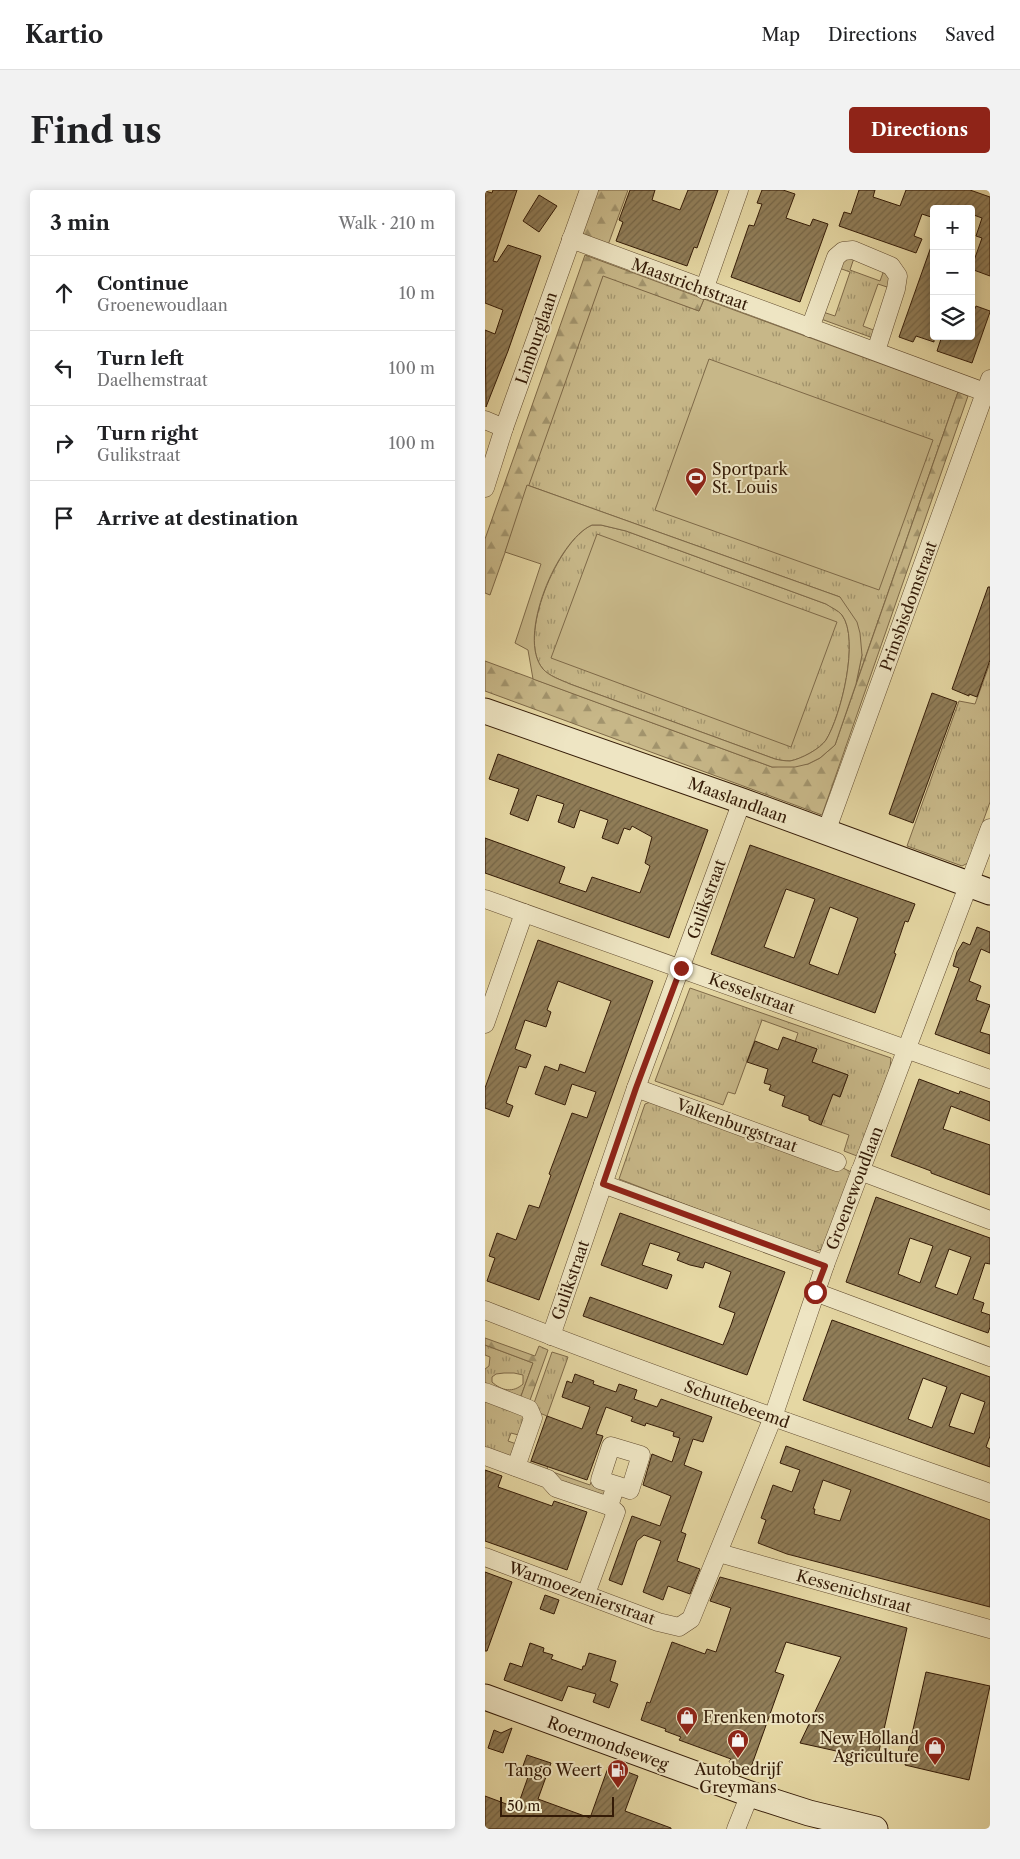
<!DOCTYPE html>
<html lang="en">
<head>
<meta charset="utf-8">
<style>
  body { margin:0; font-family:"Libre Caslon Text",serif; background:#f2f2f2; color:#202124 }
  .controls { position:absolute; right:15px; top:15px; display:grid; overflow:hidden; border-radius:5px; box-shadow:0 2px 12px #0003 }
  .controls button { width:45px; height:45px; display:grid; place-items:center; padding:0; border:0; border-bottom:1px solid #e0e0e0; background:#fff; color:#202124; font:25px sans-serif }
  .scale { position:absolute; left:15px; bottom:12px; width:114px; box-sizing:border-box; padding-left:5px; border:2px solid #341b07; border-top:0; font-size:14px; line-height:18px; white-space:nowrap; color:#341b07; -webkit-text-stroke:4px #eee5c3; paint-order:stroke }
  .stop { position:absolute; width:15px; height:15px; margin:-11px; border:4px solid #8f2418; border-radius:50%; background:#fff }
  .stop.end { background:#8f2418; border-color:#fff; box-shadow:0 1px 5px #0008 }
  .list { margin:0; padding:0; list-style:none }
  h2 { display:flex; justify-content:space-between; align-items:center; height:65px; margin:0; padding:0 20px; font-size:21px }
  h2 small { font-size:16px; font-weight:400; color:#757577 }
  .list li { display:grid; grid-template-columns:32px 1fr auto; gap:15px; align-items:center; box-sizing:border-box; height:75px; padding:0 20px; border-top:1px solid #e0e0e0 }
  .list b { display:block; font-size:19px; white-space:nowrap }
  .list p { margin:0; font-size:16px; white-space:nowrap; color:#757577 }
  .list em { font-size:16px; font-style:normal; color:#757577 }
  .icon { flex:none; width:28px; height:28px; fill:none; stroke:currentColor; stroke-width:2; stroke-linecap:round; stroke-linejoin:round }
  .map { position:relative; flex:none; width:505px; height:1639px; overflow:hidden; border-radius:5px }
  header { display:flex; align-items:center; gap:30px; box-sizing:border-box; height:70px; padding:0 25px; background:#fff; border-bottom:1px solid #e0e0e0 }
  header strong { font-size:24px }
  nav { display:flex; gap:28px; margin-inline-start:auto; font-size:18px }
  .intro { display:flex; align-items:center; justify-content:space-between; box-sizing:border-box; height:120px; padding:0 30px }
  h1 { margin:0; font-size:35px }
  .button { padding:12px 22px; border-radius:5px; background:#8f2418; color:#fff; font-size:18px; font-weight:700 }
  main { display:flex; gap:30px; padding:0 30px }
  aside { flex:1; background:#fff; border-radius:5px; box-shadow:0 2px 12px #0003 }
  .map>svg:first-child { display:block }
</style>
</head>
<body>
<header>
<strong>Kartio</strong>
<nav><a>Map</a><a>Directions</a><a>Saved</a></nav>
</header>
<div class="intro"><h1>Find us</h1><a class="button">Directions</a></div>
<main>
<aside>
<h2>3 min<small>Walk · 210 m</small></h2>
<ul class="list">
<li><svg class="icon" aria-label="ahead" viewBox="0 0 24 24"><path d="M12 20V5M6 11l6-6 6 6"/></svg><div><b>Continue</b><p>Groenewoudlaan</p></div><em>10 m</em></li>
<li><svg class="icon" aria-label="left" viewBox="0 0 24 24"><path d="M17 20v-9H6M10 6l-5 5 5 5"/></svg><div><b>Turn left</b><p>Daelhemstraat</p></div><em>100 m</em></li>
<li><svg class="icon" aria-label="right" viewBox="0 0 24 24"><path d="M7 20v-9h11M14 6l5 5-5 5"/></svg><div><b>Turn right</b><p>Gulikstraat</p></div><em>100 m</em></li>
<li><svg class="icon" aria-label="arrive" viewBox="0 0 24 24"><path d="M6 21V4h12l-3 4 3 4H6"/></svg><div><b>Arrive at destination</b></div></li>
</ul>
</aside>
<div class="map">
<svg width="505" height="1639" viewBox="0 0 505 1639">
  <defs>
    <pattern id="grass-tufts" width="24" height="20" patternUnits="userSpaceOnUse" patternTransform="scale(1.25)"><rect width="24" height="20" fill="#c7b788"/><path d="M3 7l-1-3M5 7V3M7 7l1-3M15 17l-1-3M17 17v-4M19 17l1-3" fill="none" stroke="#a2946d"/></pattern>
    <pattern id="forest-firs" width="22" height="20" patternUnits="userSpaceOnUse" patternTransform="scale(1.25)"><rect width="22" height="20" fill="#c7b788"/><path d="M5 1l3.5 6h-7zM16 11l3.5 6h-7z" fill="#a2946d"/></pattern>
    <pattern id="building-hatch" width="6" height="6" patternUnits="userSpaceOnUse" patternTransform="scale(1.25)"><rect width="6" height="6" fill="#907d58"/><path d="M-1 1l2-2M0 6l6-6M5 7l2-2" fill="none" stroke="#766647"/></pattern>
  </defs>
  <rect width="100%" height="100%" fill="#e5d7a3"/>
  <filter id="stains"><feTurbulence type="fractalNoise" baseFrequency=".004" numOctaves="4"/><feColorMatrix values="0 0 0 0 .2 0 0 0 0 .09 0 0 0 0 .02 0 0 0 .5 -.17"/></filter>
  <radialGradient id="worn" r=".72"><stop offset=".6" stop-color="#630" stop-opacity="0"/><stop offset="1" stop-color="#630" stop-opacity=".3"/></radialGradient>
  <!-- grass -->
  <g fill="url(#grass-tufts)" stroke="#7e6948" fill-rule="evenodd">
    <polygon points="361,68 369,68 365,80 395,91 399,80 404,82 405,98 393,94 378,136 391,141 388,148 336,129 338,122 350,126 365,82 354,78"/>
    <polygon points="118,85 214,121 219,109 473,202 371,494 377,465 355,407 42,295"/>
    <path d="M107,335h9l25,6 200,73c5,3 12,6 16,11 18,24 -1,101 -16,125 -6,9 -25,19 -36,21 -5,0 -11,-1 -15,-2l-205,-75c-9,-4 -21,-8 -27,-15 -27,-31 15,-129 49,-144z"/>
    <polygon points="505,473 505,612 483,673 477,676 422,656 474,511 490,514"/>
    <polygon points="205,798 406,868 405,878 372,966 359,961 364,945 336,935 344,903 355,907 363,885 327,872 332,859 310,852 313,843 277,830 250,904 243,902 238,915 170,891"/>
    <polygon points="168,911 354,976 366,982 339,1058 327,1063 134,989 160,914"/>
    <path d="M0,1155l48,18 -13,36 -35,-13v-17l4,-3 1,-9 -5,-2zM19,1183h10l9,2v9c-10,9 -21,7 -31,-2v-5l4,-3z"/>
    <polygon points="67,1162 83,1167 62,1226 52,1222 48,1216"/>
    <polygon points="0,1206 43,1227 37,1246 26,1243 23,1251 34,1255 31,1264 22,1270 0,1262"/>
    <polygon points="46,1271 63,1276 62,1280 105,1295 106,1292 119,1297 122,1301 119,1308 43,1278"/>
  </g>
  <!-- forest -->
  <g fill="url(#forest-firs)" stroke="#7e6948">
    <polygon points="109,0 143,0 123,55 96,45"/>
    <polygon points="100,65 219,109 214,121 118,86 5,405 0,403 0,349"/>
    <polygon points="473,202 483,206 337,625 0,501 0,471 287,577 323,574 335,568 350,555"/>
    <polygon points="0,1148 50,1166 54,1156 63,1160 44,1213 35,1209 48,1173 0,1155"/>
  </g>
  <!-- park -->
  <g fill="#c7b788" stroke="#7e6948" fill-rule="evenodd">
    <polygon points="224,169 448,250 394,400 170,320"/>
    <path d="M42,295l313,112 17,25 3,11 2,22 -6,29 -21,61 -15,13 -12,6 -13,3h-23l-239,-88 -5,-29 -13,-7 26,-79 -36,-12zM107,335h9l25,6 200,73c4,3 12,6 16,11 18,24 -1,101 -16,125 -6,9 -25,19 -36,21 -5,0 -11,-1 -15,-2l-205,-75c-9,-4 -21,-8 -27,-15 -27,-31 14,-129 49,-144z"/>
    <polygon points="112,344 352,432 306,557 66,468"/>
  </g>
  <!-- building -->
  <g fill="url(#building-hatch)" stroke="#341b07" fill-rule="evenodd">
    <polygon points="8,0 32,0 8,71 12,72 23,55 56,66 23,161 1,217 0,140 10,144 18,120 0,113 0,1 7,3"/>
    <polygon points="145,0 170,0 167,10 195,20 203,0 233,0 212,58 209,57 202,76 131,51 138,32 134,30"/>
    <polygon points="277,0 298,0 310,4 301,28 325,36 328,29 343,34 315,112 246,87 264,35 269,36 277,14 272,13"/>
    <polygon points="374,0 390,0 388,7 415,16 421,0 485,0 505,7 505,86 486,79 497,48 491,46 497,28 486,24 486,19 449,19 449,28 437,24 429,46 437,49 431,63 354,36 359,22 366,24"/>
    <polygon points="54,5 72,16 54,42 38,31"/>
    <polygon points="447,54 449,54 449,152 431,146 428,152 414,147"/>
    <polygon points="491,116 505,121 505,122 487,173 452,161 457,146 486,146 486,128"/>
    <polygon points="503,397 505,397 505,470 492,507 484,504 484,506 467,499"/>
    <polygon points="447,503 472,512 428,633 404,624"/>
    <polygon points="13,564 223,640 184,748 0,683 0,648 80,677 74,693 101,702 107,687 155,703 165,676 160,673 167,647 147,636 145,640 139,638 133,654 117,648 123,630 95,620 89,638 73,632 79,614 52,605 43,631 25,624 34,599 4,589"/>
    <path d="M265,655l165,59 -7,18 -3,-1 -11,32 2,1 -21,59 -164,-59zM301,699l29,10 -21,59 -30,-11zM345,717l28,11 -20,57 -29,-11z"/>
    <polygon points="492,737 505,742 505,763 496,759 484,791 496,796 491,810 505,815 495,842 505,845 505,864 450,844 474,778 468,776 472,762 478,752 485,755"/>
    <polygon points="53,750 168,791 54,1110 2,1091 10,1068 4,1066 12,1043 31,1050 44,1015 54,1018 66,985 64,984 87,923 102,928 111,902 87,894 80,915 50,904 60,876 73,881 75,874 100,883 126,811 73,791 62,820 66,822 61,837 40,830 39,833 30,859 46,865 41,878 34,876 21,913 28,916 24,927 0,918 0,898"/>
    <polygon points="298,847 332,859 327,872 363,885 355,907 348,904 336,935 324,930 324,926 297,916 300,906 284,900 286,895 279,893 283,879 262,872 270,851 293,860"/>
    <polygon points="434,889 474,904 475,901 505,912 505,931 466,916 458,939 505,955 505,1005 446,983 446,981 406,966"/>
    <path d="M391,1007l114,41v26l-5,-1 -12,36 11,4 -3,9 9,3v12l-2,6 -142,-51zM425,1048l23,8 -13,37 -22,-9zM464,1059l22,8 -14,38 -22,-8z"/>
    <polygon points="135,1023 300,1082 262,1185 98,1126 105,1107 238,1155 246,1135 250,1123 234,1117 246,1082 220,1072 218,1078 205,1075 192,1070 195,1063 165,1053 157,1075 187,1085 182,1099 116,1075"/>
    <path d="M347,1130l158,57v59l-4,11 4,2v18l-187,-67zM438,1188l24,9 -15,41 -24,-9zM476,1203l24,9 -11,32 -25,-8z"/>
    <polygon points="90,1184 109,1191 108,1194 131,1202 134,1194 152,1200 149,1209 172,1217 176,1209 227,1227 218,1252 208,1249 199,1275 217,1282 196,1342 201,1344 192,1371 215,1379 205,1404 183,1396 178,1410 158,1402 176,1351 159,1345 152,1351 137,1395 124,1390 147,1326 175,1336 186,1306 158,1295 167,1264 187,1272 195,1248 188,1246 189,1242 161,1233 160,1236 146,1231 148,1227 121,1217 111,1244 118,1246 102,1290 46,1271 62,1226 97,1239 105,1217 77,1207 82,1191 87,1193"/>
    <path d="M301,1256l204,74v87l-203,-53 -29,-11 8,-23 -5,-2 12,-33 19,7 8,-22 -20,-7zM338,1290l28,10 -11,31 -26,-7 1,-5h-2z"/>
    <polygon points="0,1280 17,1286 13,1297 67,1316 69,1311 102,1322 82,1380 0,1351"/>
    <polygon points="0,1382 27,1392 2,1461 0,1461"/>
    <polygon points="235,1387 422,1438 392,1570 315,1553 356,1467 301,1452 290,1482 299,1485 265,1580 244,1572 246,1569 194,1550 196,1547 180,1541 181,1539 156,1530 162,1512 165,1513 187,1452 220,1464 222,1459 231,1462 246,1418 225,1411"/>
    <polygon points="60,1405 74,1410 69,1424 55,1419"/>
    <polygon points="45,1453 59,1458 58,1462 68,1465 66,1469 97,1480 98,1476 100,1476 104,1463 131,1471 125,1491 133,1494 124,1518 108,1512 111,1504 83,1496 77,1511 19,1490 25,1473 37,1477"/>
    <polygon points="441,1482 505,1496 484,1590 420,1575"/>
    <polygon points="27,1538 18,1563 3,1558 9,1540 16,1543"/>
    <polygon points="42,1565 66,1573 53,1609 105,1628 124,1575 153,1586 140,1621 186,1638 186,1639 0,1639 0,1606 32,1618 43,1587 35,1584"/>
  </g>
  <g fill="none" stroke-linecap="round" stroke-linejoin="round">
    <!-- street casing -->
    <g stroke="#604a2e" stroke-width="19">
      <g id="street">
        <polyline points="86,49 505,204"/>
        <polyline points="219,100 254,0"/>
        <polyline points="325,138 351,67 358,61 368,60 406,76 413,86 411,99 391,161"/>
        <polyline points="0,230 19,238"/>
        <polyline points="0,298 19,238 104,0"/>
        <polyline points="341,642 505,189"/>
        <polyline points="0,709 505,889"/>
        <polyline points="0,834 39,723"/>
        <polyline points="151,898 352,972"/>
        <polyline points="375,981 505,1030"/>
        <polyline points="118,994 340,1075"/>
        <polyline points="330,1102 505,1167"/>
        <path d="M0,1120c167,66 336,124 505,183"/>
        <polyline points="66,1146 151,898 257,611"/>
        <polyline points="0,1202 44,1219 48,1228 31,1277"/>
        <polyline points="0,1266 63,1289 71,1298 124,1316 131,1322 101,1404"/>
        <polyline points="124,1316 131,1295 145,1300 156,1265 126,1256 115,1290 131,1295"/>
        <polyline points="234,1363 505,1439"/>
        <polyline points="0,1367 173,1432 194,1437 206,1429 288,1227 340,1075 505,638"/>
        <polyline points="251,1639 265,1604"/>
      </g>
    </g>
    <!-- secondary casing -->
    <g stroke="#341b07" stroke-width="27">
      <g id="secondary">
        <polyline points="0,521 257,611 505,702"/>
        <polyline points="0,1507 265,1604 324,1623 390,1639"/>
      </g>
    </g>
    <!-- street -->
    <use href="#street" stroke="#eee5c3" stroke-width="18"/>
    <!-- secondary -->
    <use href="#secondary" stroke="#eee5c3" stroke-width="25"/>
  </g>
  <g fill="none" stroke-linecap="round" stroke-linejoin="round">
    <!-- route -->
    <polyline stroke="#8f2418" stroke-width="6" points="196,778 151,898 118,994 340,1076 330,1102"/>
  </g>
  <!-- icons -->
  <defs>
    <g id="stadium-pin" transform="scale(1.125)"><path d="M0 17L-7.5 6A9.5 9.5 0 1 1 7.5 6Z" fill="#8f2418" stroke="#eee5c3"/><path d="M0-5a6.5 5 0 1 0 0 10a6.5 5 0 1 0 0-10ZM-3.5-1.8h7v3.6h-7Z" fill="#fff"/></g>
    <g id="shop-pin" transform="scale(1.125)"><path d="M0 17L-7.5 6A9.5 9.5 0 1 1 7.5 6Z" fill="#8f2418" stroke="#eee5c3"/><path d="M-5-2.5h2.3a2.7 3.5 0 0 1 5.4 0H5L5.5 6h-11ZM-1.5-2.5h3a1.5 2.3 0 0 0-3 0Z" fill="#fff"/></g>
    <g id="fuel-pin" transform="scale(1.125)"><path d="M0 17L-7.5 6A9.5 9.5 0 1 1 7.5 6Z" fill="#8f2418" stroke="#eee5c3"/><path d="M-5.5-6h7V0h2V4h1.3V-2.5L3-4.5l.8-.8L6-3V5H2.5V1h-1V6h-7ZM-4.2-4.7v3.2H.2V-4.7Z" fill="#fff"/></g>
  </defs>
  <g fill-rule="evenodd">
    <use href="#stadium-pin" x="211" y="288"/>
    <use href="#shop-pin" x="202" y="1527"/>
    <use href="#shop-pin" x="253" y="1550"/>
    <use href="#shop-pin" x="450" y="1557"/>
    <use href="#fuel-pin" x="133" y="1580"/>
  </g>
  <g text-anchor="middle" dominant-baseline="central" stroke-width="4" stroke-linejoin="round" paint-order="stroke">
    <!-- street labels -->
    <g font-size="16" fill="#341b07" stroke="#eee5c3">
      <text transform="translate(205 94) rotate(20)">Maastrichtstraat</text>
      <text transform="translate(51 148) rotate(-71)">Limburglaan</text>
      <text transform="translate(423 416) rotate(-70)">Prinsbisdomstraat</text>
      <text transform="translate(253 610) rotate(20)">Maaslandlaan</text>
      <text transform="translate(221 709) rotate(-70)">Gulikstraat</text>
      <text transform="translate(267 803) rotate(20)">Kesselstraat</text>
      <text transform="translate(252 935) rotate(20)">Valkenburgstraat</text>
      <text transform="translate(369 998) rotate(-69)">Groenewoudlaan</text>
      <text transform="translate(85 1090) rotate(-71)">Gulikstraat</text>
      <text transform="translate(252 1214) rotate(20)">Schuttebeemd</text>
      <text transform="translate(369 1401) rotate(16)">Kessenichstraat</text>
      <text transform="translate(97 1403) rotate(20)">Warmoezenierstraat</text>
      <text transform="translate(123 1553) rotate(20)">Roermondseweg</text>
    </g>
    <!-- poi labels -->
    <g font-size="16" fill="#341b07" stroke="#eee5c3" text-anchor="start">
      <text x="227" y="279">Sportpark<tspan x="227" dy="18">St. Louis</tspan></text>
      <text x="218" y="1527">Frenken motors</text>
      <text x="434" y="1548" text-anchor="end">New Holland<tspan x="434" dy="18">Agriculture</tspan></text>
      <text x="253" y="1579" text-anchor="middle">Autobedrijf<tspan x="253" dy="18">Greymans</tspan></text>
      <text x="117" y="1580" text-anchor="end">Tango Weert</text>
    </g>
  </g>
  <rect width="100%" height="100%" filter="url(#stains)"/>
  <rect width="100%" height="100%" fill="url(#worn)"/>
</svg>
<div class="controls">
<button>+</button>
<button>−</button>
<button><svg class="icon" aria-label="layers" viewBox="0 0 24 24"><path d="M12 4l9 5-9 5-9-5zM3 14l9 5 9-5"/></svg></button>
</div>
<div class="scale">50 m</div>
<div class="stop" style="left:330px;top:1102px"></div>
<div class="stop end" style="left:196px;top:778px"></div>
</div>
</main>
</body>
</html>
